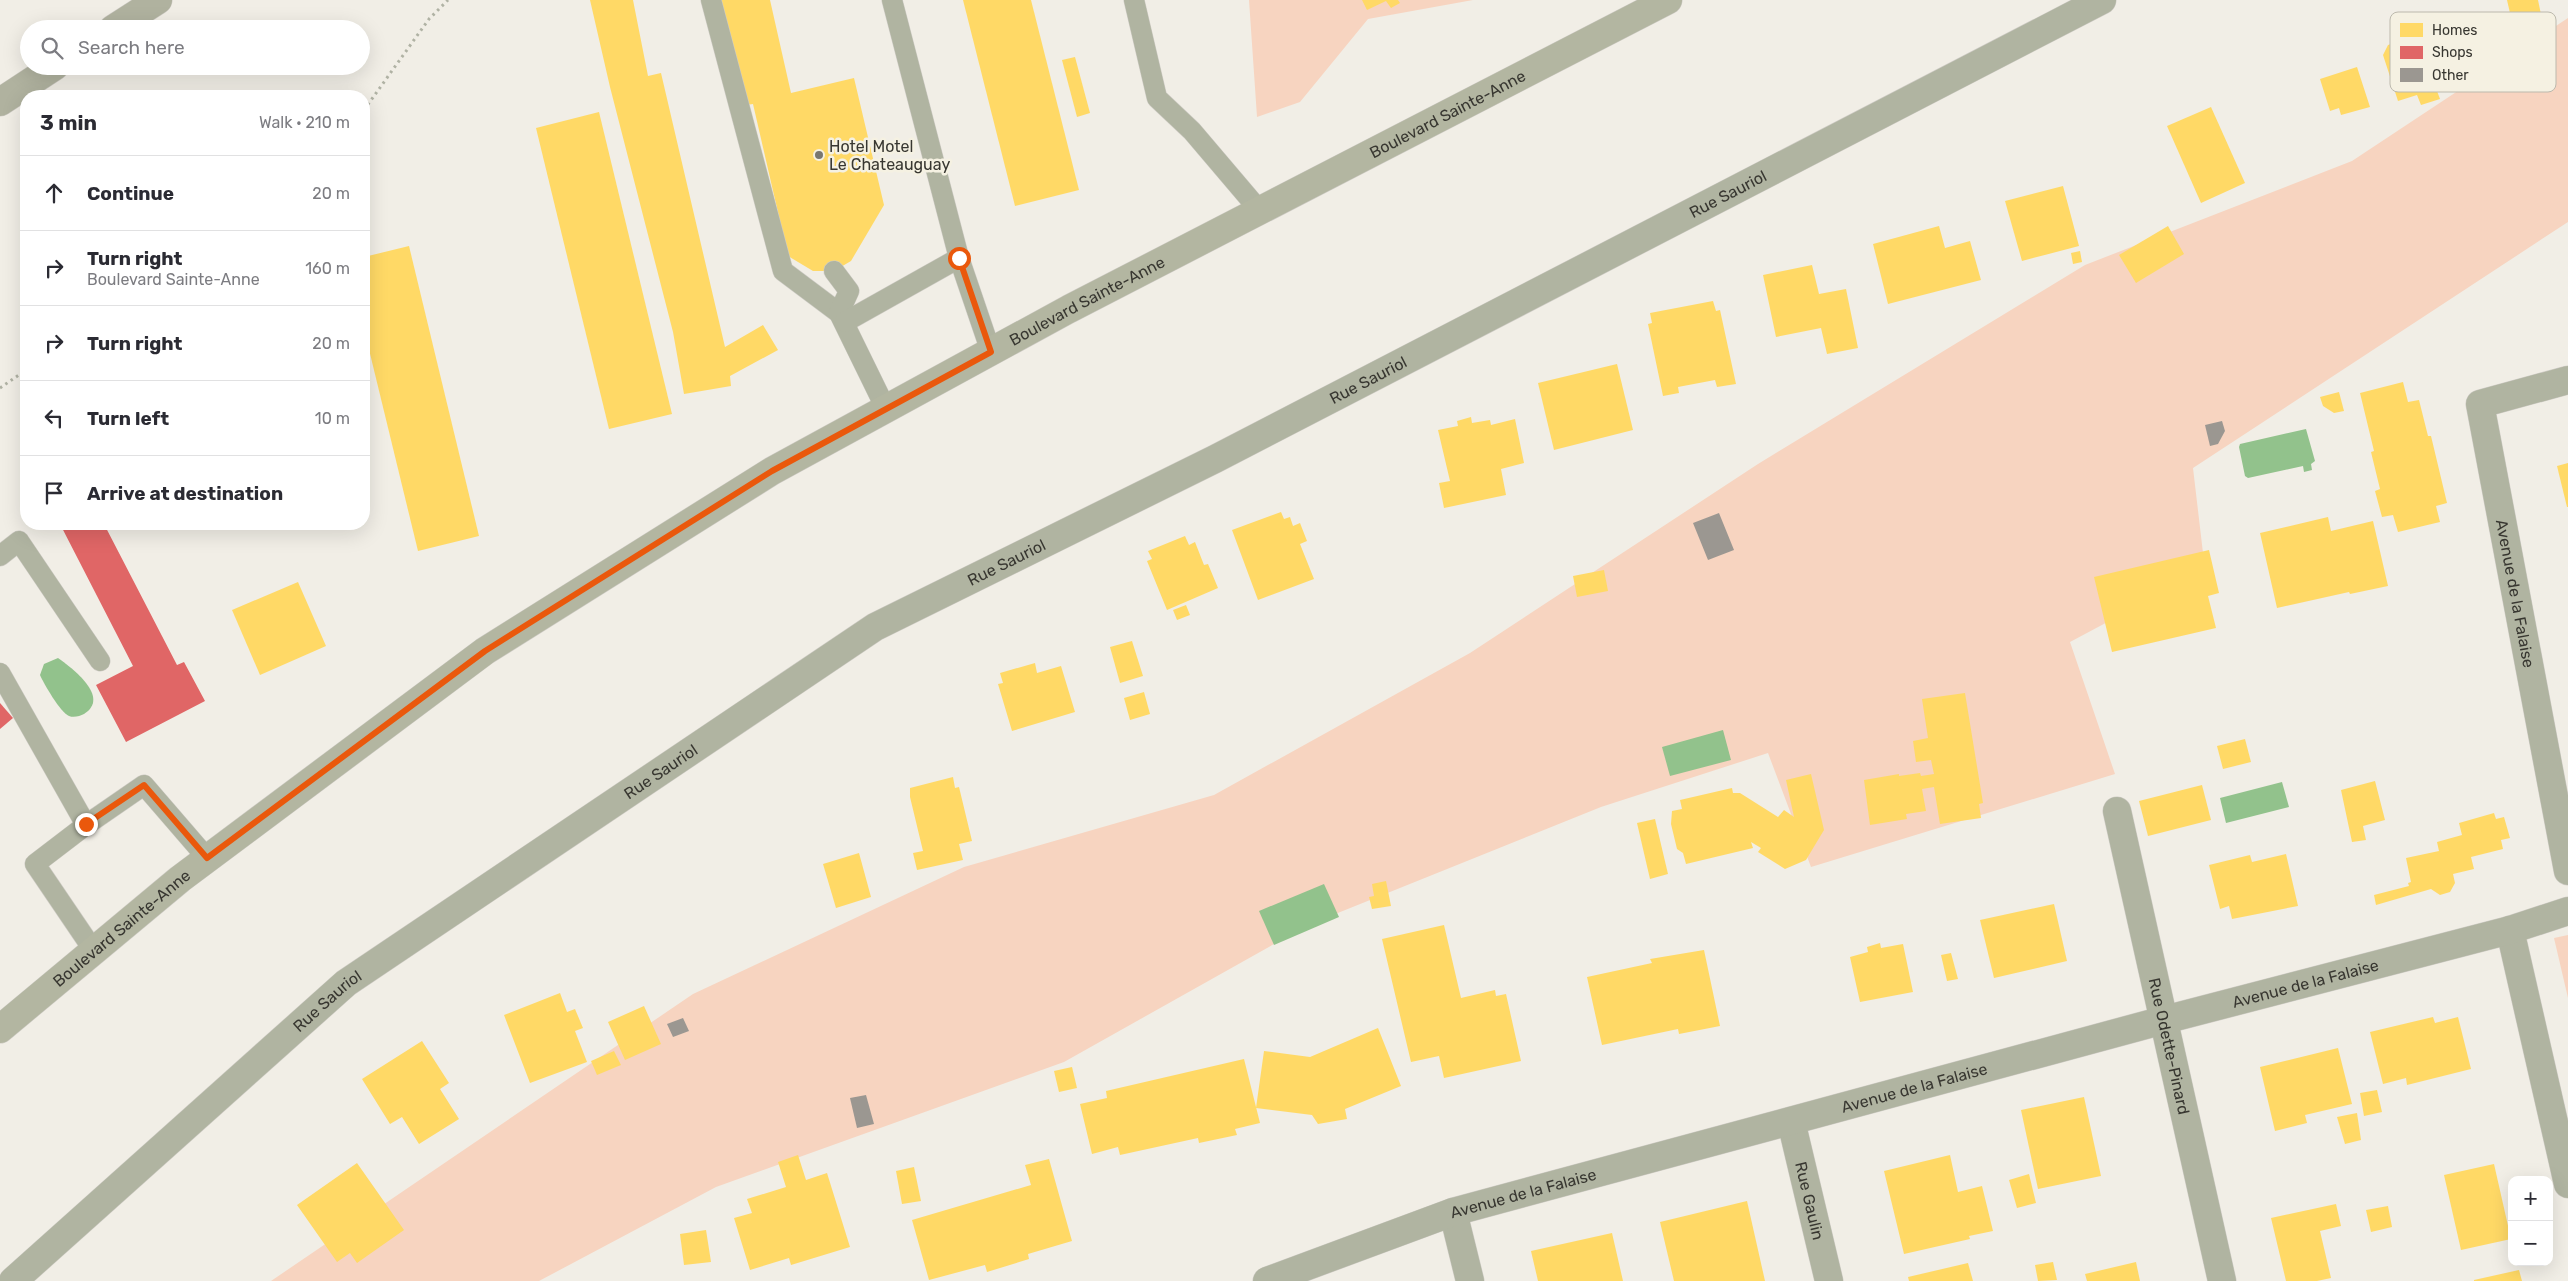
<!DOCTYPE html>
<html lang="en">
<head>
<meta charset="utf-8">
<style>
  body { margin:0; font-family:Rubik,sans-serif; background:#f7f7f7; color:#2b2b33 }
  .controls { position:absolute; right:15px; bottom:15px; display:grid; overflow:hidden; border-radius:10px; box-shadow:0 5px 20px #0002 }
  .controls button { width:45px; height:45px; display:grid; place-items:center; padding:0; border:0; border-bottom:1px solid #e1e1e2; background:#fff; color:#2b2b33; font:25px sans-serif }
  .stop { position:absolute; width:15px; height:15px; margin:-11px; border:4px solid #ea580c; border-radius:50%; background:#fff }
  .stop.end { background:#ea580c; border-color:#fff; box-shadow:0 1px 5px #0008 }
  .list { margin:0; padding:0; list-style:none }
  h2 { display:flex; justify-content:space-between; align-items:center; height:65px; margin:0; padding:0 20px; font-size:21px }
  h2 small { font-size:16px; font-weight:400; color:#7c7c81 }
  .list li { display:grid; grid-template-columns:32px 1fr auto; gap:15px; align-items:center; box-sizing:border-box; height:75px; padding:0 20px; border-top:1px solid #e1e1e2 }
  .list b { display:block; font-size:19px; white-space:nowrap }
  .list p { margin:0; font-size:16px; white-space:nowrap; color:#7c7c81 }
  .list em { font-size:16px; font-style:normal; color:#7c7c81 }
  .icon { flex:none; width:28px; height:28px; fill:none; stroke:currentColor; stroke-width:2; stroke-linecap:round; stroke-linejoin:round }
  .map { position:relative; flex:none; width:2568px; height:1281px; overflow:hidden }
  .search { position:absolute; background:#fff; box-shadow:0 5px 20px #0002; left:20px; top:20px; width:350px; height:55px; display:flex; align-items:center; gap:12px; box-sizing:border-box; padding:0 18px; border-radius:28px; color:#7c7c81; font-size:19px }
  .panel { position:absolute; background:#fff; box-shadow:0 5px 20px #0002; left:20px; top:90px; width:350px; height:440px; border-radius:20px }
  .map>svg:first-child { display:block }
</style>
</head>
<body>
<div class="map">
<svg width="2568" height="1281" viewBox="0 0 2568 1281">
  <rect width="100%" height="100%" fill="#f1eee6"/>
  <!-- green -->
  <g fill="#f7d4c0">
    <polygon points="1249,0 1473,0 1368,19 1300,102 1257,117"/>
    <polygon points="2568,18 2568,222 2193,468 2205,570 2070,642 2115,774 1811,867 1768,753 1601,807 1308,925 1064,1062 716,1187 539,1281 271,1281 693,994 964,867 1214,795 1470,653 1758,464 2085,265 2352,161"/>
    <polygon points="2568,935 2568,998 2554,938"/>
  </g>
  <!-- water -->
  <g fill="#92c28c">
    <polygon points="2306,429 2315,461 2311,464 2312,470 2304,472 2303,466 2248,478 2245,476 2239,447 2240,444"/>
    <path d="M58,658c14,10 53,39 26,56 -4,2 -10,4 -15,2 -9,-4 -25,-32 -29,-41l4,-11z"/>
    <polygon points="1723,730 1731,760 1670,776 1662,747"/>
    <polygon points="2282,782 2289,807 2226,823 2220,798"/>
    <polygon points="1324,884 1339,917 1274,945 1259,911"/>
  </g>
  <!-- homes -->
  <g fill="#ffd966">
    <polygon points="590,0 633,0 648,76 661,73 725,347 763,325 778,350 730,376 731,386 684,394 673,332 610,87"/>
    <polygon points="721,0 770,0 791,93 854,78 884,205 851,261 834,271 813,271 788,256 753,104 746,105"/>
    <polygon points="963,0 1031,0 1079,190 1015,206"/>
    <polygon points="1362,0 1398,0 1400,3 1391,8 1386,1 1367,10"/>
    <polygon points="2507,0 2538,0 2544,29 2515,35"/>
    <polygon points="2478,29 2493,73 2437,91 2440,99 2421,105 2417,95 2398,101 2383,55 2388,45 2408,38 2425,47"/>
    <polygon points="1075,57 1090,113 1077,117 1062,60"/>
    <polygon points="2357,67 2370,107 2341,115 2339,108 2330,111 2320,79"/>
    <polygon points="2211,107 2245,183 2201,203 2167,126"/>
    <polygon points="599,112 672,414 609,429 536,128"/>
    <polygon points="2063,186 2079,246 2022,261 2005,201"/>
    <polygon points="1939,226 1945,248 1970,241 1981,280 1888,304 1873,244"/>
    <polygon points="2168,226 2184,254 2136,283 2119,255"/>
    <polygon points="409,246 479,536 418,551 364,329 364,257"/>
    <polygon points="2080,251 2082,262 2073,264 2071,253"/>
    <polygon points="1812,265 1819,294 1846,289 1858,348 1827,354 1821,328 1776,337 1763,275"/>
    <polygon points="1713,301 1716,311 1720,310 1736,384 1717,387 1715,380 1678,387 1679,393 1663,396 1648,324 1652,323 1650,313"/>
    <polygon points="1617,364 1633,430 1554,450 1538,383"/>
    <polygon points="2403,382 2408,402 2419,400 2428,436 2431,436 2447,503 2436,506 2440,522 2398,532 2393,515 2382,517 2375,491 2380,489 2371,452 2374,451 2360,393"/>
    <polygon points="2339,392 2344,411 2334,413 2323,406 2320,397"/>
    <polygon points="1471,417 1472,423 1490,420 1491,425 1515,419 1524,463 1501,469 1506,495 1444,508 1439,483 1450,481 1438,430 1458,426 1457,421"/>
    <polygon points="2568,463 2568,507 2567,507 2557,466"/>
    <polygon points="1281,512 1284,519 1290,517 1293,526 1300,523 1307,541 1300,544 1314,579 1258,600 1232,530"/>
    <polygon points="2328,517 2331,531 2373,521 2388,586 2350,594 2349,592 2277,608 2260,533"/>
    <polygon points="1185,536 1189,545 1195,542 1204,565 1208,564 1218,588 1167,610 1147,561 1152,559 1148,551"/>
    <polygon points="2209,550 2219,593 2208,596 2216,628 2112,652 2094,577"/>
    <polygon points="1604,570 1608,591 1577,597 1573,576"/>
    <polygon points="298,582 326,646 260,675 232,610"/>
    <polygon points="1186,605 1190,615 1177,620 1173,610"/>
    <polygon points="1132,641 1143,676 1120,683 1110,647"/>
    <polygon points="1035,663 1037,673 1061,666 1075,712 1012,731 998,684 1003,683 1000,673"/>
    <polygon points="1144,692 1150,714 1130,720 1124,698"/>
    <polygon points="1965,693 1983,803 1979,804 1981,818 1940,824 1934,787 1922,789 1926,811 1906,814 1907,819 1870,825 1864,780 1899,774 1899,776 1920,773 1921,776 1934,774 1931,760 1916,762 1913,741 1928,738 1922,699"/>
    <polygon points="2245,739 2251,762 2223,769 2217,746"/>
    <polygon points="1811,774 1824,830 1806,860 1785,869 1758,852 1761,848 1751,842 1753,848 1686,864 1683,853 1677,849 1671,824 1672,811 1682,809 1680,800 1732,788 1733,793 1740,793 1778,817 1784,810 1794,817 1786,780"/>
    <polygon points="953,777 955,788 959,787 972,841 959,844 963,860 917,870 913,853 923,851 910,797 910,788"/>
    <polygon points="2375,781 2385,820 2363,826 2366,840 2352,842 2341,790"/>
    <polygon points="2202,785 2211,820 2148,836 2139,801"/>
    <polygon points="2494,813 2496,819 2504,817 2510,838 2501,840 2503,849 2471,857 2474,869 2453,874 2455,883 2450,892 2440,895 2431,889 2376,905 2374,895 2409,886 2408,883 2411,882 2406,858 2439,851 2437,842 2462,835 2459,823"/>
    <polygon points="1655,819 1668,874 1650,879 1637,823"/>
    <polygon points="859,853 871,897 836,908 823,864"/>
    <polygon points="2286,854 2298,906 2232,919 2229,906 2220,909 2209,865 2250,855 2252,862"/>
    <polygon points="1386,881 1391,906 1372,909 1369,897 1374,896 1372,884"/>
    <polygon points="2054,904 2067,961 1994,978 1980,920"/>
    <polygon points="1444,925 1461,998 1495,990 1496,996 1506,994 1521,1061 1444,1078 1439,1056 1411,1062 1382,939"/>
    <polygon points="1880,943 1881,948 1903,944 1913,992 1860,1002 1850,957 1868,952 1867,947"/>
    <polygon points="1704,950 1720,1026 1679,1034 1678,1029 1602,1045 1587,977 1652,963 1650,959"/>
    <polygon points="1951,953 1958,979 1947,981 1941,955"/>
    <polygon points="560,993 567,1012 575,1009 583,1028 575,1031 587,1062 530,1083 504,1015"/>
    <polygon points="644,1006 661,1044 625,1060 608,1022"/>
    <polygon points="2433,1017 2435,1023 2458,1017 2471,1069 2407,1085 2406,1078 2383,1084 2370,1032"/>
    <polygon points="1378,1028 1401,1086 1345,1109 1347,1119 1318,1124 1312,1115 1256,1108 1264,1051 1310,1057"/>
    <polygon points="422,1041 449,1083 440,1089 459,1119 419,1144 402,1117 390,1124 362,1079"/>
    <polygon points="2338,1048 2352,1104 2305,1115 2307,1123 2275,1131 2260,1067"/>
    <polygon points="614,1051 621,1065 597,1075 591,1061"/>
    <polygon points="1244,1059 1260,1123 1235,1129 1237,1135 1199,1143 1198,1138 1120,1155 1118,1147 1092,1154 1080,1104 1107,1098 1106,1091"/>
    <polygon points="1072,1067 1077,1088 1059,1092 1054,1071"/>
    <polygon points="2377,1090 2382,1112 2364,1116 2360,1093"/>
    <polygon points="2084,1097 2101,1176 2038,1189 2021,1110"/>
    <polygon points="2357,1113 2361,1140 2345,1144 2337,1117"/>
    <polygon points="798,1155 806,1180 827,1173 850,1247 791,1265 789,1258 750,1270 734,1218 752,1213 747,1199 786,1187 778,1162"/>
    <polygon points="1950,1155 1958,1192 1982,1186 1993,1231 1969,1236 1970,1239 1904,1254 1884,1171"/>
    <polygon points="1049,1159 1072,1241 1028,1254 1029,1259 987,1272 985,1265 929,1280 912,1220 1031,1185 1025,1165"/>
    <polygon points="357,1163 404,1230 357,1263 350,1253 337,1262 297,1205"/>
    <polygon points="2494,1164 2511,1239 2461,1250 2444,1175"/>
    <polygon points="914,1167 921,1201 902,1204 896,1171"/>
    <polygon points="2029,1174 2036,1203 2017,1208 2009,1180"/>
    <polygon points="1747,1201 1765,1281 1674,1281 1660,1222"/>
    <polygon points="2336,1204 2341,1226 2320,1231 2331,1278 2317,1281 2286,1281 2271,1218"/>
    <polygon points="2388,1206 2392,1227 2371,1232 2366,1210"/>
    <polygon points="706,1230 711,1262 684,1265 680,1234"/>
    <polygon points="1612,1233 1623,1281 1538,1281 1531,1251"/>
    <polygon points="2053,1262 2057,1280 2038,1281 2035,1265"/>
    <polygon points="2136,1262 2140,1281 2087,1281 2085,1274"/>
    <polygon points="1968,1263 1973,1281 1909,1281 1908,1277"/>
    <polygon points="2519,1270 2522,1281 2474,1281 2474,1280"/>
  </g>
  <!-- shops -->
  <g fill="#e06666">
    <polygon points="60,524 104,524 177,665 184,662 205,701 126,742 96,685 133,666"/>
    <polygon points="0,703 13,718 0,729"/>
  </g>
  <!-- building -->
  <g fill="#9b9791">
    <polygon points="2222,421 2225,431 2218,444 2210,446 2205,425"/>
    <polygon points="1719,513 1734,550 1708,560 1693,523"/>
    <polygon points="683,1018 689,1031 673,1037 667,1024"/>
    <polygon points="866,1095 874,1124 857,1128 850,1098"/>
  </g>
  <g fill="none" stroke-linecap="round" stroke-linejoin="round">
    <!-- service casing -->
    <g stroke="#cfccc6" stroke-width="21">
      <g id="service">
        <polyline points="711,0 783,271 839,313 886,409"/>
        <polyline points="892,0 959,258 991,352"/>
        <polyline points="1134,0 1157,98 1192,131 1260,211"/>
        <polyline points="834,271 849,291 839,313"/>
        <polyline points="845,322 959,258"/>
        <polyline points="0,556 19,541 100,661"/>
        <polyline points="0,673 86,825 35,864 94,951"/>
        <polyline points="86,825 144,785 207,858"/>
      </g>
    </g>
    <!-- minor casing -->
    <g stroke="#cfccc6" stroke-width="29">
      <g id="minor">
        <path id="s1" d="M2568,380l-88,24 88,467"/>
        <path id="s2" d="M2117,811l105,470"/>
        <polyline points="2510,930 2568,1184"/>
        <path id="s3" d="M1791,1121l38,160"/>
        <polyline points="1453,1212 1470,1281"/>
        <path id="s4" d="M13,1281l333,-298 529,-356 340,-168 887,-459"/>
        <path id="s5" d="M1267,1281l186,-69 711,-192 346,-90 58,-19"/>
      </g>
    </g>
    <!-- primary casing -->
    <g stroke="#cfccc6" stroke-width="29">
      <g id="primary">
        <path id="s6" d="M0,1029l180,-150 305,-228 287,-180 297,-162 599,-309"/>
      </g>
    </g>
    <!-- motorway casing -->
    <g stroke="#cfccc6" stroke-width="29">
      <g id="motorway">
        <polyline points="113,29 158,0"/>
        <polyline points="0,102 55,66"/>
      </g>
    </g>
    <!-- path -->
    <g stroke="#b0b2a4" stroke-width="3" stroke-dasharray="2.5 4" stroke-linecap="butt">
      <polyline points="364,110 429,19 448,0"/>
      <polyline points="0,388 26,370"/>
    </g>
    <!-- service -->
    <use href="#service" stroke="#b0b4a1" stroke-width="20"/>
    <!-- minor -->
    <use href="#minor" stroke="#b0b4a1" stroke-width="28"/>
    <!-- primary -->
    <use href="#primary" stroke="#b3b6a1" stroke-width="28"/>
    <!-- motorway -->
    <use href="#motorway" stroke="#b0b29f" stroke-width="28"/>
  </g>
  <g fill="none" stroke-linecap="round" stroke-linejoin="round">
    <!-- route -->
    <polyline stroke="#ea580c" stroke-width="6" points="86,824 144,785 207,858 485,651 772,471 991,352 959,258"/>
  </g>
  <!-- markers -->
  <circle fill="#797770" stroke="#f5f1e2" stroke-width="2" cx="819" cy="155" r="5"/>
  <g text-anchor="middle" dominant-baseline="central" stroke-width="5" stroke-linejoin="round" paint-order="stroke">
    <!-- street labels -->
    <g font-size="16" fill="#383731" stroke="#f5f1e2">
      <text stroke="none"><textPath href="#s6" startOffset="1718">Boulevard Sainte-Anne</textPath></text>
      <text stroke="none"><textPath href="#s4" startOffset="2041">Rue Sauriol</textPath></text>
      <text stroke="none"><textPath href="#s6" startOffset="1312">Boulevard Sainte-Anne</textPath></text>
      <text stroke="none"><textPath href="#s4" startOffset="1636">Rue Sauriol</textPath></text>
      <text stroke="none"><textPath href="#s4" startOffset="1231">Rue Sauriol</textPath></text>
      <text stroke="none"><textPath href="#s1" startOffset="284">Avenue de la Falaise</textPath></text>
      <text stroke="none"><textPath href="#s4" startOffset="826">Rue Sauriol</textPath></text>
      <text stroke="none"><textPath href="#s6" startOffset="158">Boulevard Sainte-Anne</textPath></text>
      <text stroke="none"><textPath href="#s5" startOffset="1081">Avenue de la Falaise</textPath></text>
      <text stroke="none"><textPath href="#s4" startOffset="421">Rue Sauriol</textPath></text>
      <text stroke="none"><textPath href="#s2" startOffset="241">Rue Odette-Pinard</textPath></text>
      <text stroke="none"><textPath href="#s5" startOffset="676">Avenue de la Falaise</textPath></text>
      <text stroke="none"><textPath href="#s5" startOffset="271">Avenue de la Falaise</textPath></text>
      <text stroke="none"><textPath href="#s3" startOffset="82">Rue Gaulin</textPath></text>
    </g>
    <!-- poi labels -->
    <g font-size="16" fill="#383731" stroke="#f5f1e2" text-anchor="start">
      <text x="829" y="146">Hotel Motel<tspan x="829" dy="18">Le Chateauguay</tspan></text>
    </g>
  </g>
  <!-- legend -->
  <rect x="2390" y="12" width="166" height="80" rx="8" fill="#f5f1e2" stroke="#bcb9ad" stroke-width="1"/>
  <rect x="2400" y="23" width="23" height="14" fill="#ffd966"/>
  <rect x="2400" y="46" width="23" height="13" fill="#e06666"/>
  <rect x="2400" y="68" width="23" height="14" fill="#9b9791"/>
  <g font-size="14" fill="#383731">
    <text x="2432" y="35">Homes</text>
    <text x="2432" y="57">Shops</text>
    <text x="2432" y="80">Other</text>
  </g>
</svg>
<div class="controls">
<button>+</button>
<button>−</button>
</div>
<div class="stop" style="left:959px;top:258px"></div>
<div class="stop end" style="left:86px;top:824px"></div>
<div class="search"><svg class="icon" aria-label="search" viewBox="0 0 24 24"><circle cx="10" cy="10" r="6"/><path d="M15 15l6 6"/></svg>Search here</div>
<section class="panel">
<h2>3 min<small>Walk · 210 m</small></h2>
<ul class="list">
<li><svg class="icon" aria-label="ahead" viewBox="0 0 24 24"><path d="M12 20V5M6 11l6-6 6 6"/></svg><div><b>Continue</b></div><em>20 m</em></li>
<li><svg class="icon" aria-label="right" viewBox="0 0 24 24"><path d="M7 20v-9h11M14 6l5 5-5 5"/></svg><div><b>Turn right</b><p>Boulevard Sainte-Anne</p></div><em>160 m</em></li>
<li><svg class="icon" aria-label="right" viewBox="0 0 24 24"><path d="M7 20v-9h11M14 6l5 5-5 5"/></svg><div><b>Turn right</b></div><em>20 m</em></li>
<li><svg class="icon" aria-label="left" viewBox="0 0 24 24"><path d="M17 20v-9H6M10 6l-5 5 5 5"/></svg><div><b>Turn left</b></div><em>10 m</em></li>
<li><svg class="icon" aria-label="arrive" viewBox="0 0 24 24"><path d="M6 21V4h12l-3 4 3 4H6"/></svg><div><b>Arrive at destination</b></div></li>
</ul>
</section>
</div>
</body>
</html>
